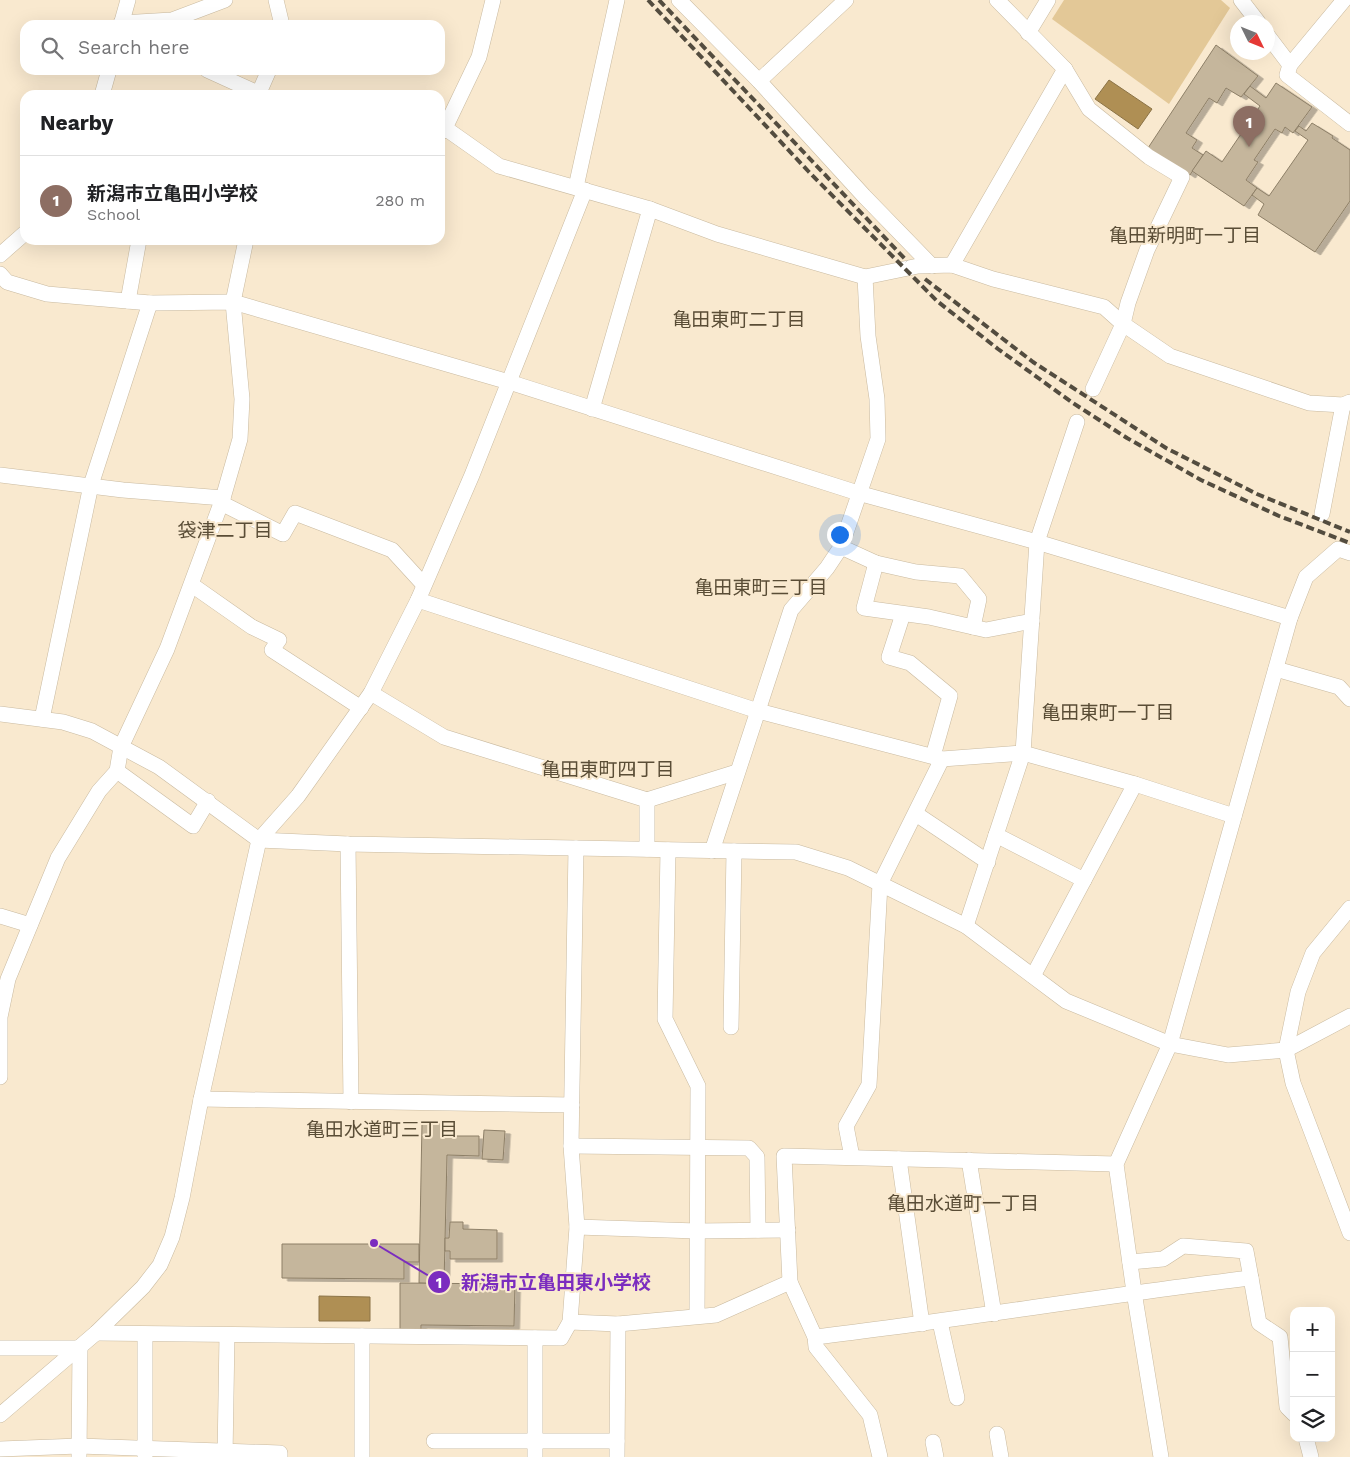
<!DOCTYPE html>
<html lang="en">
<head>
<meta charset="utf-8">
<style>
  body { margin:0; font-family:"Work Sans","Noto Sans JP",sans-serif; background:#f6f6f6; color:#202124 }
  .controls { position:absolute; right:15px; bottom:15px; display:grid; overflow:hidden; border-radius:10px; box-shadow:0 5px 20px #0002 }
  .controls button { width:45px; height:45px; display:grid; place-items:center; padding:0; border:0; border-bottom:1px solid #e0e0e0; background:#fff; color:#202124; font:25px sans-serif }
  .compass { position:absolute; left:1230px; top:15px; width:45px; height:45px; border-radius:50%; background:#fff; box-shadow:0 5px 20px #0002; rotate:133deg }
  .you { position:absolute; left:839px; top:534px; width:18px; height:18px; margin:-12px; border:4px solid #fff; border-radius:50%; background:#1a73e8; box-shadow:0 0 0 8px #1a73e833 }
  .badge { display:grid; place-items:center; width:32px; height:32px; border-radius:50%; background:#0b8043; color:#fff; font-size:16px; font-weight:700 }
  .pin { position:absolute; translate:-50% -41px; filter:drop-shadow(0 1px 2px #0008) }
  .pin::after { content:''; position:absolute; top:26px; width:18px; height:15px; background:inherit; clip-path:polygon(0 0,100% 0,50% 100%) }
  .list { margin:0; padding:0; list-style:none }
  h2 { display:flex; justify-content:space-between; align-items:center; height:65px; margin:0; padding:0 20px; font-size:21px }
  h2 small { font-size:16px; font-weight:400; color:#757577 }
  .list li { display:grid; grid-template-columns:32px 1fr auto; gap:15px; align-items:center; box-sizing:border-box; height:90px; padding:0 20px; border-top:1px solid #e0e0e0 }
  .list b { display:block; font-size:19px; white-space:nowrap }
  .list p { margin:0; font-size:16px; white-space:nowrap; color:#757577 }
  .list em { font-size:16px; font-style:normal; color:#757577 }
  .icon { flex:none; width:28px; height:28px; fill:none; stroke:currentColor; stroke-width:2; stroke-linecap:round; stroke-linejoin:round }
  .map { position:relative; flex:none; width:1350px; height:1457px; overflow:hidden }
  .search { position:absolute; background:#fff; box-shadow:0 5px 20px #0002; left:20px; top:20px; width:425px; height:55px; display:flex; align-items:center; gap:12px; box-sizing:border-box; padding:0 18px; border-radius:15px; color:#757577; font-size:19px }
  .panel { position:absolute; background:#fff; box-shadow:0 5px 20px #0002; left:20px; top:90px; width:425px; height:155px; border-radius:15px }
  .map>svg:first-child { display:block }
</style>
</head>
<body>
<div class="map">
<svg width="1350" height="1457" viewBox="0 0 1350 1457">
  <defs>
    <filter id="shadow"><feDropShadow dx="5.5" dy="3" stdDeviation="0" flood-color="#0004"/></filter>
  </defs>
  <rect width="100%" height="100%" fill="#f9e9cf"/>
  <!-- green -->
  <polygon fill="#e3c897" points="1064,0 1221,0 1230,8 1169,104 1052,19"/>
  <!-- water -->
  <g fill="#af8f54" stroke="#8b7346">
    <polygon points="1109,80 1152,109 1138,129 1095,99"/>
    <polygon points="319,1296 370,1297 370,1321 319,1321"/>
  </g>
  <!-- building -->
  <g fill="#c5b69c" stroke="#8d7f67" filter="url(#shadow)">
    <polygon points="1216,45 1258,76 1241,97 1226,88 1217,103 1209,98 1186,133 1197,140 1192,148 1203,155 1190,175 1148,148"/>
    <polygon points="1276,83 1312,107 1293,133 1285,127 1282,133 1275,129 1254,160 1258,162 1246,180 1257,188 1244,206 1192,171 1206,151 1222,162 1260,106 1244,94 1250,86 1266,98"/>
    <polygon points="1312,123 1333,136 1332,138 1350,150 1350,201 1315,252 1258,215 1264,204 1252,195 1257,188 1269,196 1308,140 1295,131 1299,126 1306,131"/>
    <polygon points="422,1123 448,1124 448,1136 479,1136 479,1156 447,1155 444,1284 419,1283"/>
    <polygon points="484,1130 505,1131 503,1160 482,1159"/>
    <polygon points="450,1222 463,1222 463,1229 497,1230 497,1259 450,1259 450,1251 445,1251 445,1238 449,1238"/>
    <polygon points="282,1244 419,1244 419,1262 404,1262 404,1279 282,1278"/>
    <polygon points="400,1283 515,1284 514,1326 421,1325 421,1330 400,1329"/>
  </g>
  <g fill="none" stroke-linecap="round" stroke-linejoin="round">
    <!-- minor casing -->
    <g stroke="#c9baa0" stroke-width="16">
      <g id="minor">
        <polyline points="276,0 282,25"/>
        <polyline points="679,0 759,81 864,196 932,266"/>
        <polyline points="1241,0 1258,22"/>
        <polyline points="1344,0 1290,65 1287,75 1350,124"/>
        <polyline points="121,23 172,20 225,0"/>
        <polyline points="121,25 128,0"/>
        <polyline points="1028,33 1048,0"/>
        <polyline points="1268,36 1290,65"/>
        <polyline points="1065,69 1089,109 1149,157 1182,177 1147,250 1128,303 1123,324 1093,389"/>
        <polyline points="207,70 262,95"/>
        <polyline points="759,81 846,0"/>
        <polyline points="102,95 109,70"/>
        <polyline points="258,95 269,70"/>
        <polyline points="445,128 479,57 493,0"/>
        <polyline points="440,133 445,128 499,166 650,209 717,234 865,277 918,266 952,265 993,279 1104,307 1123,324 1170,356 1309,403 1343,405 1350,402"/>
        <polyline points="576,187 617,0"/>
        <polyline points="0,255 25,233"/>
        <polyline points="952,265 1065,69 997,0"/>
        <polyline points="0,274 7,282 47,294 150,303 233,302 509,382 858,493 1037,542 1290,618"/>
        <polyline points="128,301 139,240"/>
        <polyline points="592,409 650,209"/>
        <polyline points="0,475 123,490 223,498"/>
        <polyline points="221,503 283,534 295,513 392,550 424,585"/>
        <polyline points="1322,514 1343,405"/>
        <polyline points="841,547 876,563 916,572 960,576 979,599 973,627"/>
        <polyline points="876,563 864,608 929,617 986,630 1032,621"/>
        <polyline points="192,585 252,627 279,640 272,650 361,708"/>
        <polyline points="418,600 758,711 942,759 1023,753 1135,784 1234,816"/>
        <polyline points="903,614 889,657 910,663 950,696 933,756"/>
        <polyline points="1276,669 1339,687 1350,699"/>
        <polyline points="371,693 444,737 647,800 647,849"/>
        <polyline points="0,714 63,722 92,731 159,767 259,840 348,844 796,852 848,868 966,926 1066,1001 1170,1044 1228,1055 1286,1050 1350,1016"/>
        <polyline points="42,719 91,485 150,303"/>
        <polyline points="117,771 193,826 208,801"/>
        <polyline points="647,800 737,772"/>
        <polyline points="916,814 988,862"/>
        <polyline points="996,835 1084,880"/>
        <polyline points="348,844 351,1102"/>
        <polyline points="668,850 665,1019 698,1086 697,1316"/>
        <polyline points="712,851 791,610 827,568 841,547 878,439 877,399 868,336 865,277"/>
        <polyline points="1350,908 1313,953 1298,992 1286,1050 1293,1083 1350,1233"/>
        <polyline points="0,916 30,925"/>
        <polyline points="966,926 1023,753 1037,542 1077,422"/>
        <polyline points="1033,976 1135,784"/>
        <polyline points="731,1027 734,851"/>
        <polyline points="0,1077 0,1017 8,979 58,858 99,791 117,771 121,747 167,649 223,498 240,439 242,399 233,302 246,240"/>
        <polyline points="201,1099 572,1105"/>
        <polyline points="571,1146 749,1148 757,1157 758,1230"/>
        <polyline points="852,1157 846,1126 869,1085 880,884 942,759"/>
        <polyline points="899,1159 922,1324"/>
        <polyline points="969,1160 994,1314"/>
        <polyline points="577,1227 697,1231 788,1230"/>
        <polyline points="1130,1262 1163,1259 1183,1246 1246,1251 1251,1278"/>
        <polyline points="570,1322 618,1324 716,1315 790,1282"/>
        <polyline points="940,1322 957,1398"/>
        <polyline points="96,1333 561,1338 570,1322 577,1227 571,1146 576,848"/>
        <polyline points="145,1334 145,1457"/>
        <polyline points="362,1336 362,1457"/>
        <path d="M815,1337c146,-17 290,-42 436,-59l8,45 21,14 7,70 7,7"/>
        <polyline points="535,1338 535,1457"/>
        <polyline points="0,1348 80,1348 79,1457"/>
        <polyline points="0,1415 96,1333 143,1287 160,1265 172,1237 182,1198 201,1099 259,840 298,796 371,693 418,600 472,475 585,190"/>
        <polyline points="997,1434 1001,1457"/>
        <polyline points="1306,1438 1311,1457"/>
        <polyline points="434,1441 617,1441"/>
        <polyline points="933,1442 936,1457"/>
        <polyline points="0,1449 79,1446 280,1453 280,1457"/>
        <polyline points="225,1457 227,1335"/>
        <polyline points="617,1457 618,1324"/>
        <polyline points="880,1457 870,1415 816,1347 815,1337 790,1282 784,1156 1116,1164"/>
        <polyline points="1161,1457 1134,1292 1116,1164 1170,1044 1290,618 1306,577 1338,549 1350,553"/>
      </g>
    </g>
    <!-- minor -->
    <use href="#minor" stroke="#fff" stroke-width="15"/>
    <!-- rail -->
    <g stroke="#534c3f" stroke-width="4" stroke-dasharray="8 4" stroke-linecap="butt">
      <polyline points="648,0 809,172 937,301 998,349 1073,403 1127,438 1201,480 1279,516 1350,543"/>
      <polyline points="659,0 907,261"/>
      <polyline points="925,279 1033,362 1166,448 1257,494 1350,532"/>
    </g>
  </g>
  <g text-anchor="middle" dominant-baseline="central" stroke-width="4" stroke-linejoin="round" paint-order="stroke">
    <!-- neighbourhood labels -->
    <g font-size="19" fill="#5a4d36" stroke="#f9e9cf">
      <text x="1185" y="235">亀田新明町一丁目</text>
      <text x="739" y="319">亀田東町二丁目</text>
      <text x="225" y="530">袋津二丁目</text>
      <text x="761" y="587">亀田東町三丁目</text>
      <text x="1108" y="712">亀田東町一丁目</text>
      <text x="608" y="769">亀田東町四丁目</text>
      <text x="382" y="1129">亀田水道町三丁目</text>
      <text x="963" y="1203">亀田水道町一丁目</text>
    </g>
  </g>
  <!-- callouts -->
  <path fill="none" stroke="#7b2cbf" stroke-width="2" d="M374 1243L439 1282"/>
  <g fill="#7b2cbf" stroke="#f9e9cf" stroke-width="2">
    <circle cx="374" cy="1243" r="5"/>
    <circle cx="439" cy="1282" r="12"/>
  </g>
  <g font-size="15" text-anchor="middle" font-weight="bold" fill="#fff">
    <text x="439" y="1288">1</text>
  </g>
  <g font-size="19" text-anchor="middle" font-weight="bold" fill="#7b2cbf" stroke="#f9e9cf" stroke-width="4" stroke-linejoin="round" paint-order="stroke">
    <text x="556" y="1289">新潟市立亀田東小学校</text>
  </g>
</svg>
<div class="controls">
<button>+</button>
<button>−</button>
<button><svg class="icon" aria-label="layers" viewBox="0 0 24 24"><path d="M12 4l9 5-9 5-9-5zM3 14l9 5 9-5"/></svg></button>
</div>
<svg class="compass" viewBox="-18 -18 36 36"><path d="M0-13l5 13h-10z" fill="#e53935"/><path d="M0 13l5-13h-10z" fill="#757577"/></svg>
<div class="you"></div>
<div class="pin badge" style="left:1249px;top:147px;background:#8d6e63">1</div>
<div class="search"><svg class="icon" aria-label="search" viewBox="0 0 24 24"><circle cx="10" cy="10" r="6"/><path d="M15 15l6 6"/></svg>Search here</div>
<section class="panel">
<h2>Nearby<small></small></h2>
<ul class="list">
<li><span class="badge" style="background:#8d6e63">1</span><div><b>新潟市立亀田小学校</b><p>School</p></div><em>280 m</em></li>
</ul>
</section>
</div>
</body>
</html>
